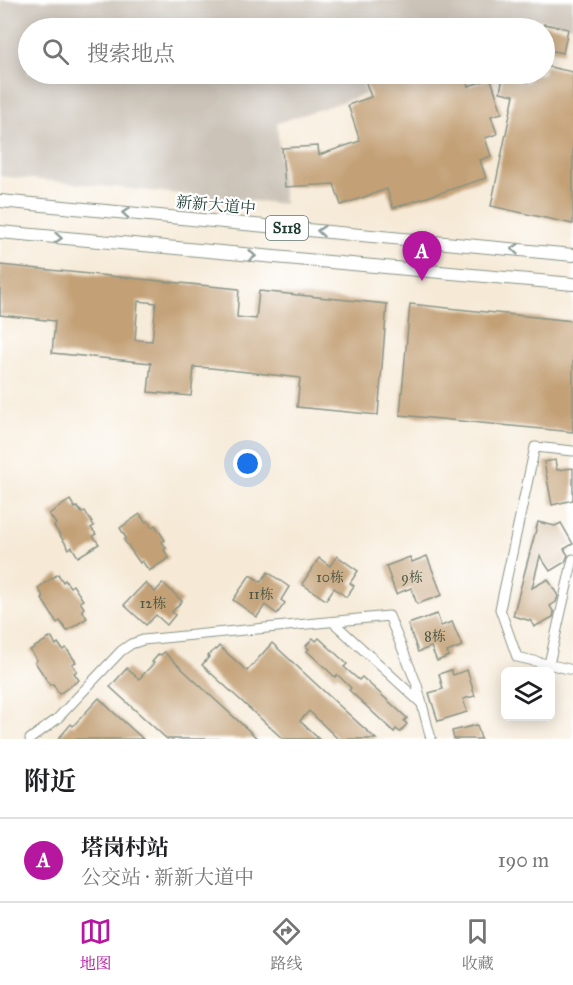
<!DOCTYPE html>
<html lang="zh">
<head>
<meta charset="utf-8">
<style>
  body { margin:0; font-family:"IM FELL Great Primer","Noto Serif SC",serif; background:#f2f2f2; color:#202124 }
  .controls { position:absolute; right:18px; bottom:18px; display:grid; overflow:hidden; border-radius:9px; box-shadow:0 3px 15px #0003 }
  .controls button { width:54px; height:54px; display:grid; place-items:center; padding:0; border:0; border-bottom:2px solid #e0e0e0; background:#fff; color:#202124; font:30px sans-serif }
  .you { position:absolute; left:248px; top:464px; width:21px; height:21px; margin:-15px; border:4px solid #fff; border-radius:50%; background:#1a73e8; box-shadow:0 0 0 9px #1a73e833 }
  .badge { display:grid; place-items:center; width:39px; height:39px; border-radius:50%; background:#b5179e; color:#fff; font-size:20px; font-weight:700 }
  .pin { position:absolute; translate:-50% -50px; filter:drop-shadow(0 2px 3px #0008) }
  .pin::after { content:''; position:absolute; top:32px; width:21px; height:18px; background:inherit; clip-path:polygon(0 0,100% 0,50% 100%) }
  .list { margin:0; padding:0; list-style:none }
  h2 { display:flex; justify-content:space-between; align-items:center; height:78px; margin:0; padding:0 24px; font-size:26px }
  h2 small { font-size:20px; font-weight:400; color:#757577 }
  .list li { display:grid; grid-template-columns:39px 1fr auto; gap:18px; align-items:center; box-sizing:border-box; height:84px; padding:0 24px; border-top:2px solid #e0e0e0 }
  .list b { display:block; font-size:22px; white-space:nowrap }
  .list p { margin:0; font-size:20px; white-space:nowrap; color:#757577 }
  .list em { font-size:20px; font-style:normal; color:#757577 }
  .icon { flex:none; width:33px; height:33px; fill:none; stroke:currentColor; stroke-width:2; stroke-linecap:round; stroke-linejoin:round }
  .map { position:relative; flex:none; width:573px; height:739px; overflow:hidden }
  .search { position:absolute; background:#fff; box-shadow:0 3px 15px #0003; left:18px; right:18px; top:18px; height:66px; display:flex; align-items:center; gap:15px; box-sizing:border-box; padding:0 21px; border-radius:33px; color:#757577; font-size:22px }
  .sheet { height:162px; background:#fff }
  nav { display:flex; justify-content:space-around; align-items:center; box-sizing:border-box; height:84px; border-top:2px solid #e0e0e0; background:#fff; font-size:16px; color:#757577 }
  nav a { display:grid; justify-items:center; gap:3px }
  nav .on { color:#b5179e }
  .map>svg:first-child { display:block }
</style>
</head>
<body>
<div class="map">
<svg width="573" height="739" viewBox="0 0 573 739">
  <rect width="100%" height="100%" fill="#fff"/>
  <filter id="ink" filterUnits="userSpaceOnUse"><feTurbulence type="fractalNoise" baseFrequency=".0167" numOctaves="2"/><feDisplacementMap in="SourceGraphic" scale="12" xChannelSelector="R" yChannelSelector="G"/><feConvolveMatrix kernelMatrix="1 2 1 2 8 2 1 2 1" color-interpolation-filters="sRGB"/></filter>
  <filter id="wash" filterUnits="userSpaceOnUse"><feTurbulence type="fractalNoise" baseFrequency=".008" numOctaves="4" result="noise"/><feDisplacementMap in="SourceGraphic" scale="24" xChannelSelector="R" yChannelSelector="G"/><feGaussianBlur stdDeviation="1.35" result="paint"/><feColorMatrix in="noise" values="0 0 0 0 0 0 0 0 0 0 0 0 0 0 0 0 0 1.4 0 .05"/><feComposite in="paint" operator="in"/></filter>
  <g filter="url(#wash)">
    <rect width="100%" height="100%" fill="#f6ead7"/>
    <!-- industrial -->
    <polygon fill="#cbc3b8" points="0,0 573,0 573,26 533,18 494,24 479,28 28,28 28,74 360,74 366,94 277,123 284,204 0,176"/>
    <g id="blocks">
      <!-- building -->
      <g fill="#c3a076" fill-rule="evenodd">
        <polygon points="544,24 568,29 563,53 544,49"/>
        <polygon points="545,66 573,72 573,224 491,206 514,95 500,92 503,77 528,82 530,74 544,74"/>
        <polygon points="384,74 464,74 468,86 491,79 502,113 491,116 497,134 485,138 491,156 480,160 486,178 393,208 387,189 341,205 334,184 285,187 282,148 318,146 319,155 360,141 348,105 371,97 365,80"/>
        <path d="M0,265l239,24 -2,28 19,2 3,-28 128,13 -9,111 -81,-8 3,-29 -89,-10 -17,-1 -3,29 -43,-4 3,-29 -99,-10 3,-32 -55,-6zM138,301l18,2 -4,38 -17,-1z"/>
        <polygon points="410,304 573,321 573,432 400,415"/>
        <polygon points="555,460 557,470 573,468 573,500 552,505 544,462"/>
        <polygon points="70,500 75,508 77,507 82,513 85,511 94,526 91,528 96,534 93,536 99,544 78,557 72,547 69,549 54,526 56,524 49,514"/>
        <polygon points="140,514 145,522 148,521 152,527 155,525 165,540 162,542 166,548 164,550 169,558 149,571 142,561 140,563 124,540 126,538 120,528"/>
        <polygon points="538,522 555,526 561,523 573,544 564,549 568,555 565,562 550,571 540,556 532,588 548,579 558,596 556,602 550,606 554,613 553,617 534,627 531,621 513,616"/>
        <polygon points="337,556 358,571 350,583 354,586 346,597 334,588 326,600 302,584 319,558 330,566"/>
        <polygon points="427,556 442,595 417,604 411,588 396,594 386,566 410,557 412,562"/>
        <polygon points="268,572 289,587 281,600 285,603 277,614 265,605 257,617 233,600 250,575 261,582"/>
        <polygon points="58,574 63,582 65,580 70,587 73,585 83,600 80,602 84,608 82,610 87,618 67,631 60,621 57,623 42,599 44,598 38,588"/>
        <polygon points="145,583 155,592 163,583 182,601 172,612 175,615 167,625 156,615 146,625 124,605"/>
        <polygon points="437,614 441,626 452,622 462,646 447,652 449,656 437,661 431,647 418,652 408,624"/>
        <polygon points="51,637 56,645 58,643 63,650 66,648 76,662 72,664 77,671 74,673 79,680 59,694 53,684 50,685 35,662 37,660 30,650"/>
        <polygon points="313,638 316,641 319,638 347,664 344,667 359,680 362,677 407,718 404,721 407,724 400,732 396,729 394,732 349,690 351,688 340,677 337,675 335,677 307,651 309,649 306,646"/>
        <polygon points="272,643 343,709 376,739 338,739 309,711 300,721 319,739 283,739 202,665 209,657 208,656 215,649 216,650 219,646 247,671"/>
        <polygon points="164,652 211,696 258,739 167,739 110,687 127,668 139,679 154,663 152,662 159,654 161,655"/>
        <polygon points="451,670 453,675 467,670 475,696 463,699 467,712 438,721 429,693 443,689 439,674"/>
        <polygon points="99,698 111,710 143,739 58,739 71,724 73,726"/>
        <polygon points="477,725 481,739 454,739 452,731"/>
      </g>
    </g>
  </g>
  <g filter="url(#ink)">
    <use href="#blocks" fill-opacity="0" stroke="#8a9486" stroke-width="1.5"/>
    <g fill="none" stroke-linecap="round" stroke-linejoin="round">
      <!-- minor casing -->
      <g stroke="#8a9486" stroke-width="11">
        <g id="minor">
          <polyline points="573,451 535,447 500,609 517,657 573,670"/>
          <polyline points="333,622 421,703"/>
          <polyline points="549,664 573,559"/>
          <polyline points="30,739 57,719 121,651 131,644 143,640 389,616 417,685 431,739"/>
        </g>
      </g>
      <!-- major casing -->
      <g stroke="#8a9486" stroke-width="14">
        <g id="major">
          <polyline points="0,201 573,255"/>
          <polyline points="0,232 573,284"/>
        </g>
      </g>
      <!-- minor -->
      <use href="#minor" stroke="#fff" stroke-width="9"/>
      <!-- major -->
      <use href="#major" stroke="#fff" stroke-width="12"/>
    </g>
    <!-- one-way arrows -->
    <defs><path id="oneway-chevron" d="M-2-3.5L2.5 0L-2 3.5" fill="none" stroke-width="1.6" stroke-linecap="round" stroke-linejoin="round" transform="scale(1.5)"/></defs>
    <g stroke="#8f9e9a">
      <use href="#oneway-chevron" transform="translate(126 213) rotate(-175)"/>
      <use href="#oneway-chevron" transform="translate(321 231) rotate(-175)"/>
      <use href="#oneway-chevron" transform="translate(58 238) rotate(5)"/>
      <use href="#oneway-chevron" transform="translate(515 249) rotate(-175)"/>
      <use href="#oneway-chevron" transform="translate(252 256) rotate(5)"/>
    </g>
  </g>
  <g text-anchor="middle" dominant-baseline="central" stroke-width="4.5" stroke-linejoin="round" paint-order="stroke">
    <!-- number labels -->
    <g font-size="14" fill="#485644">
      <text x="330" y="577">10栋</text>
      <text x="412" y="577">9栋</text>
      <text x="261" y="594">11栋</text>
      <text x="153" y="603">12栋</text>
      <text x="435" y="636">8栋</text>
    </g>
    <!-- shield labels -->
    <rect fill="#fff" stroke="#627771" stroke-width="1.5" x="266" y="216" width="42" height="24" rx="4.5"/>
    <g font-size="15" font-weight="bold" fill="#1f3d34">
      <text x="287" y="228">S118</text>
    </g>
    <!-- street labels -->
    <g font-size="16" fill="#1f3d34" stroke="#fff">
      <text transform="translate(216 205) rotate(5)">新新大道中</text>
    </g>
  </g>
</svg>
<div class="controls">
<button><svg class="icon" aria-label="layers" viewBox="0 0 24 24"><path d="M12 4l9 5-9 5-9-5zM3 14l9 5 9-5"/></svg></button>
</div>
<div class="you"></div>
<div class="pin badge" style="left:422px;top:281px">A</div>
<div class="search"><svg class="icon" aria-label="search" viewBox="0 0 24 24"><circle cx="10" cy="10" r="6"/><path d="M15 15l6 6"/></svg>搜索地点</div>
</div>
<section class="sheet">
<h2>附近<small></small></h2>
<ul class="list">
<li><span class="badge">A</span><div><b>塔岗村站</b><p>公交站 · 新新大道中</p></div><em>190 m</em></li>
</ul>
</section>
<nav>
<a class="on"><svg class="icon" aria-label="map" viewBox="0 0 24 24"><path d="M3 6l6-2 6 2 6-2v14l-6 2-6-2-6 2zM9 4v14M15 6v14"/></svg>地图</a>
<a><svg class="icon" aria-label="directions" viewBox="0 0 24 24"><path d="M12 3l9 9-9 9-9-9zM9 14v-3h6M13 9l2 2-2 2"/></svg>路线</a>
<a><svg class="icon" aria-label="saved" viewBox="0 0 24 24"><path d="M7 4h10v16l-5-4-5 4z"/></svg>收藏</a>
</nav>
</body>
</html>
